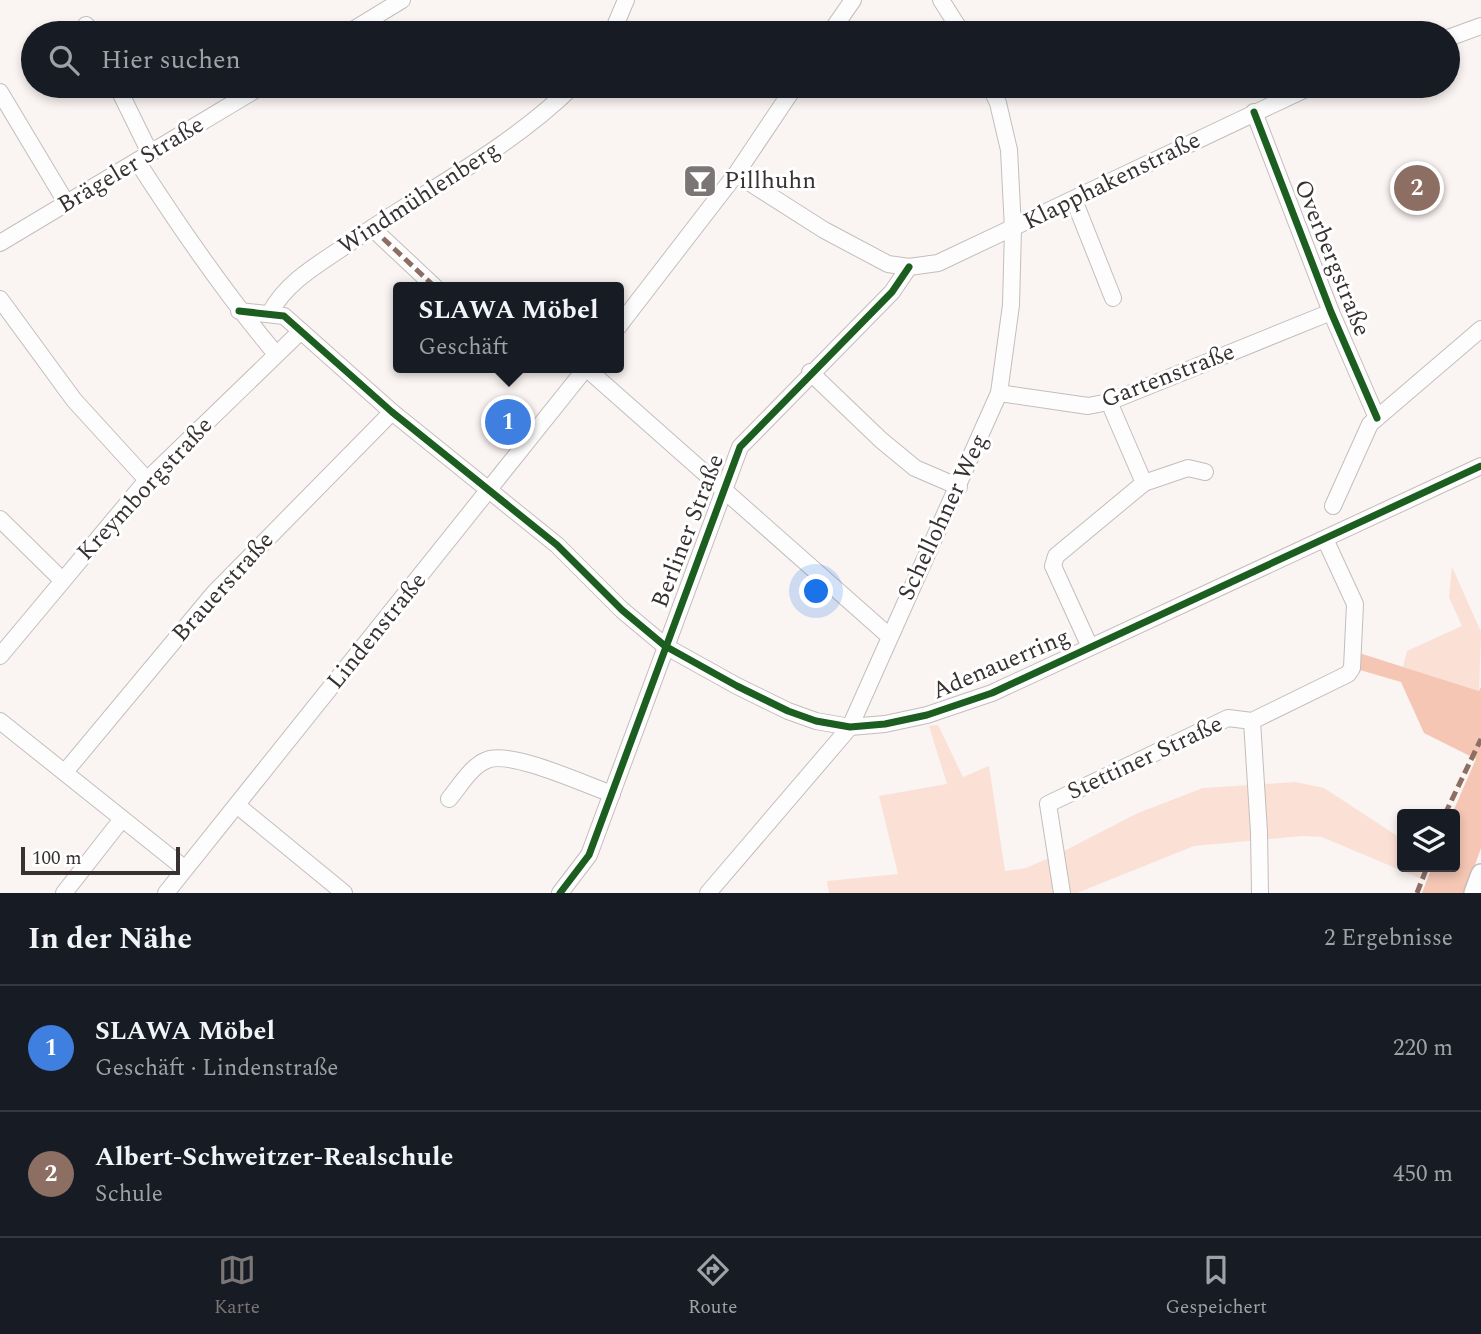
<!DOCTYPE html>
<html lang="de">
<head>
<meta charset="utf-8">
<style>
  body { margin:0; font-family:Spectral,serif; background:#242831; color:#f1f3f6 }
  .controls { position:absolute; right:21px; bottom:21px; display:grid; overflow:hidden; border-radius:7px; box-shadow:0 4px 10px #0003 }
  .controls button { width:63px; height:63px; display:grid; place-items:center; padding:0; border:0; border-bottom:2px solid #363941; background:#171b24; color:#f1f3f6; font:35px sans-serif }
  .scale { position:absolute; left:21px; bottom:18px; width:159px; box-sizing:border-box; padding-left:7px; border:4px solid #373231; border-top:0; font-size:19px; line-height:24px; white-space:nowrap; color:#373231; -webkit-text-stroke:5px #fff; paint-order:stroke }
  .you { position:absolute; left:817px; top:592px; width:24px; height:24px; margin:-18px; border:5px solid #fff; border-radius:50%; background:#1a73e8; box-shadow:0 0 0 10px #1a73e833 }
  .badge { display:grid; place-items:center; width:46px; height:46px; border-radius:50%; background:#7b7675; color:#fff; font-size:23px; font-weight:700 }
  .pin { position:absolute; translate:-50% -50%; border:4px solid #fff; box-shadow:0 2px 7px #0006 }
  .popup { position:absolute; left:393px; top:282px; width:231px; height:91px; box-sizing:border-box; display:grid; place-content:center; border-radius:7px; background:#171b24; filter:drop-shadow(0 2px 5px #0005); font-size:23px; white-space:nowrap; color:#9ea1a6 }
  .popup b { font-size:26px; color:#f1f3f6 }
  .popup::after { content:''; position:absolute; left:50%; top:100%; margin-left:-14px; border:14px solid transparent; border-top-color:#171b24 }
  .list { margin:0; padding:0; list-style:none }
  h2 { display:flex; justify-content:space-between; align-items:center; height:91px; margin:0; padding:0 28px; font-size:30px }
  h2 small { font-size:23px; font-weight:400; color:#9ea1a6 }
  .list li { display:grid; grid-template-columns:46px 1fr auto; gap:21px; align-items:center; box-sizing:border-box; height:126px; padding:0 28px; border-top:2px solid #363941 }
  .list b { display:block; font-size:26px; white-space:nowrap }
  .list p { margin:0; font-size:23px; white-space:nowrap; color:#9ea1a6 }
  .list em { font-size:23px; font-style:normal; color:#9ea1a6 }
  .icon { flex:none; width:38px; height:38px; fill:none; stroke:currentColor; stroke-width:2; stroke-linecap:round; stroke-linejoin:round }
  .map { position:relative; flex:none; width:1481px; height:893px; overflow:hidden }
  .search { position:absolute; background:#171b24; box-shadow:0 4px 10px #0003; left:21px; right:21px; top:21px; height:77px; display:flex; align-items:center; gap:18px; box-sizing:border-box; padding:0 24px; border-radius:38px; color:#9ea1a6; font-size:26px }
  .sheet { height:343px; background:#171b24 }
  nav { display:flex; justify-content:space-around; align-items:center; box-sizing:border-box; height:98px; border-top:2px solid #363941; background:#171b24; font-size:19px; color:#9ea1a6 }
  nav a { display:grid; justify-items:center; gap:4px }
  nav .on { color:#7b7675 }
  .map>svg:first-child { display:block }
</style>
</head>
<body>
<div class="map">
<svg width="1481" height="893" viewBox="0 0 1481 893">
  <rect width="100%" height="100%" fill="#faf4f2"/>
  <!-- green -->
  <g fill="#fbe0d5">
    <polygon points="1452,567 1481,632 1479,691 1403,667 1407,651 1462,626 1449,597"/>
    <polygon points="938,725 963,777 989,766 1005,871 1026,868 1049,858 1054,893 829,893 827,881 898,874 879,796 947,784 929,726"/>
    <polygon points="1295,782 1324,788 1402,839 1402,867 1423,867 1419,878 1322,837 1302,836 1194,846 1077,893 1069,893 1064,851 1138,813 1203,788"/>
  </g>
  <!-- forest -->
  <polygon fill="#f4c6b3" points="1359,653 1479,691 1481,687 1481,848 1465,893 1422,893 1432,867 1455,867 1455,814 1452,814 1476,759 1424,733 1401,682 1360,670"/>
  <g fill="none" stroke-linecap="round" stroke-linejoin="round">
    <!-- minor casing -->
    <g stroke="#c3bebc" stroke-width="18">
      <g id="minor">
        <polyline points="941,0 962,33"/>
        <polyline points="86,25 92,33"/>
        <polyline points="348,33 402,0"/>
        <polyline points="612,33 626,0"/>
        <polyline points="830,33 853,0"/>
        <polyline points="1448,38 1481,26"/>
        <polyline points="117,86 150,153"/>
        <polyline points="0,92 67,204"/>
        <polyline points="1254,112 1331,312 1377,418"/>
        <path d="M137,161c43,67 87,131 138,192"/>
        <polyline points="736,174 824,230 888,264 909,267 938,263 1312,86"/>
        <polyline points="1074,200 1113,298"/>
        <polyline points="372,228 435,287"/>
        <polyline points="0,243 262,86"/>
        <polyline points="0,299 74,400 147,480"/>
        <polyline points="239,311 284,316 392,412 557,545 622,610 665,646 737,686 788,711 816,721 850,727 885,724 927,715 992,693 1481,466"/>
        <path d="M270,313c17,-33 54,-52 84,-73 73,-50 155,-91 219,-154"/>
        <polyline points="618,327 736,174 795,86"/>
        <polyline points="586,368 889,636"/>
        <polyline points="810,372 881,440 915,468 959,487"/>
        <polyline points="999,393 1088,406 1109,402 1331,312"/>
        <polyline points="1144,483 1188,468 1205,472"/>
        <polyline points="1333,506 1370,424 1481,329"/>
        <polyline points="0,519 62,580"/>
        <polyline points="1090,647 1053,566 1056,556 1144,483 1109,402"/>
        <polyline points="0,656 147,480 301,331"/>
        <polyline points="0,721 184,868"/>
        <polyline points="1252,721 1259,832 1260,893"/>
        <polyline points="65,772 214,593 392,412"/>
        <path d="M449,799c11,-13 22,-33 38,-39 24,-10 99,25 125,34"/>
        <polyline points="238,806 344,893"/>
        <polyline points="64,893 122,819"/>
        <polyline points="166,893 586,368"/>
        <polyline points="560,893 589,855 740,447 892,292 909,267"/>
        <polyline points="708,893 850,727 999,393 1011,305 1013,229 1009,150 998,103 990,86"/>
        <polyline points="1062,893 1048,804 1228,718 1252,721 1348,674 1352,668 1355,604 1325,539"/>
      </g>
    </g>
    <!-- major casing -->
    <g stroke="#c3bebc" stroke-width="22">
      <polyline id="major" points="1474,893 1481,874"/>
    </g>
    <!-- minor -->
    <use href="#minor" stroke="#fefdfd" stroke-width="16"/>
    <!-- major -->
    <use href="#major" stroke="#fefdfd" stroke-width="19"/>
    <!-- quiet -->
    <g stroke="#8d6e63" stroke-width="5" stroke-dasharray="10 5" stroke-linecap="butt">
      <polyline points="372,228 435,287"/>
      <polyline points="1445,814 1481,739"/>
      <polyline points="1417,893 1427,867"/>
    </g>
    <!-- cycleway casing -->
    <g stroke="#fff" stroke-width="11">
      <g id="cycleway">
        <polyline points="1254,112 1331,312 1377,418"/>
        <polyline points="239,311 284,316 392,412 557,545 622,610 665,646 737,686 788,711 816,721 850,727 885,724 927,715 992,693 1481,466"/>
        <polyline points="560,893 589,855 740,447 892,292 909,267"/>
      </g>
    </g>
    <!-- cycleway -->
    <use href="#cycleway" stroke="#1b5e20" stroke-width="7"/>
  </g>
  <!-- icons -->
  <defs>
    <g id="bar-square" transform="scale(1.75)"><rect x="-9" y="-9" width="18" height="18" rx="4" fill="#7b7675" stroke="#fff"/><path d="M-6-5H6L.8 .8V4.5H3.5V6h-7V4.5H-.8V.8Z" fill="#fff"/></g>
  </defs>
  <g fill-rule="evenodd">
    <use href="#bar-square" x="700" y="181"/>
  </g>
  <g text-anchor="middle" dominant-baseline="central" stroke-width="6" stroke-linejoin="round" paint-order="stroke">
    <!-- street labels -->
    <g font-size="24" fill="#373231" stroke="#fff">
      <text transform="translate(131 165) rotate(-31)">Brägeler Straße</text>
      <text transform="translate(1112 181) rotate(-26)">Klapphakenstraße</text>
      <text transform="translate(419 198) rotate(-33)">Windmühlenberg</text>
      <text transform="translate(1332 258) rotate(68)">Overbergstraße</text>
      <text transform="translate(1168 376) rotate(-21)">Gartenstraße</text>
      <text transform="translate(145 489) rotate(-47)">Kreymborgstraße</text>
      <text transform="translate(943 517) rotate(-65)">Schellohner Weg</text>
      <text transform="translate(688 531) rotate(-69)">Berliner Straße</text>
      <text transform="translate(223 587) rotate(-48)">Brauerstraße</text>
      <text transform="translate(377 631) rotate(-51)">Lindenstraße</text>
      <text transform="translate(1001 664) rotate(-23)">Adenauerring</text>
      <text transform="translate(1145 758) rotate(-25)">Stettiner Straße</text>
    </g>
    <!-- poi labels -->
    <g font-size="24" fill="#373231" stroke="#fff" text-anchor="start">
      <text x="724" y="181">Pillhuhn</text>
    </g>
  </g>
</svg>
<div class="controls">
<button><svg class="icon" aria-label="layers" viewBox="0 0 24 24"><path d="M12 4l9 5-9 5-9-5zM3 14l9 5 9-5"/></svg></button>
</div>
<div class="scale">100 m</div>
<div class="you"></div>
<div class="pin badge" style="left:508px;top:422px;background:#3f7fe0">1</div>
<div class="popup"><b>SLAWA Möbel</b>Geschäft</div>
<div class="pin badge" style="left:1417px;top:188px;background:#8d6e63">2</div>
<div class="search"><svg class="icon" aria-label="search" viewBox="0 0 24 24"><circle cx="10" cy="10" r="6"/><path d="M15 15l6 6"/></svg>Hier suchen</div>
</div>
<section class="sheet">
<h2>In der Nähe<small>2 Ergebnisse</small></h2>
<ul class="list">
<li><span class="badge" style="background:#3f7fe0">1</span><div><b>SLAWA Möbel</b><p>Geschäft · Lindenstraße</p></div><em>220 m</em></li>
<li><span class="badge" style="background:#8d6e63">2</span><div><b>Albert-Schweitzer-Realschule</b><p>Schule</p></div><em>450 m</em></li>
</ul>
</section>
<nav>
<a class="on"><svg class="icon" aria-label="map" viewBox="0 0 24 24"><path d="M3 6l6-2 6 2 6-2v14l-6 2-6-2-6 2zM9 4v14M15 6v14"/></svg>Karte</a>
<a><svg class="icon" aria-label="directions" viewBox="0 0 24 24"><path d="M12 3l9 9-9 9-9-9zM9 14v-3h6M13 9l2 2-2 2"/></svg>Route</a>
<a><svg class="icon" aria-label="saved" viewBox="0 0 24 24"><path d="M7 4h10v16l-5-4-5 4z"/></svg>Gespeichert</a>
</nav>
</body>
</html>
